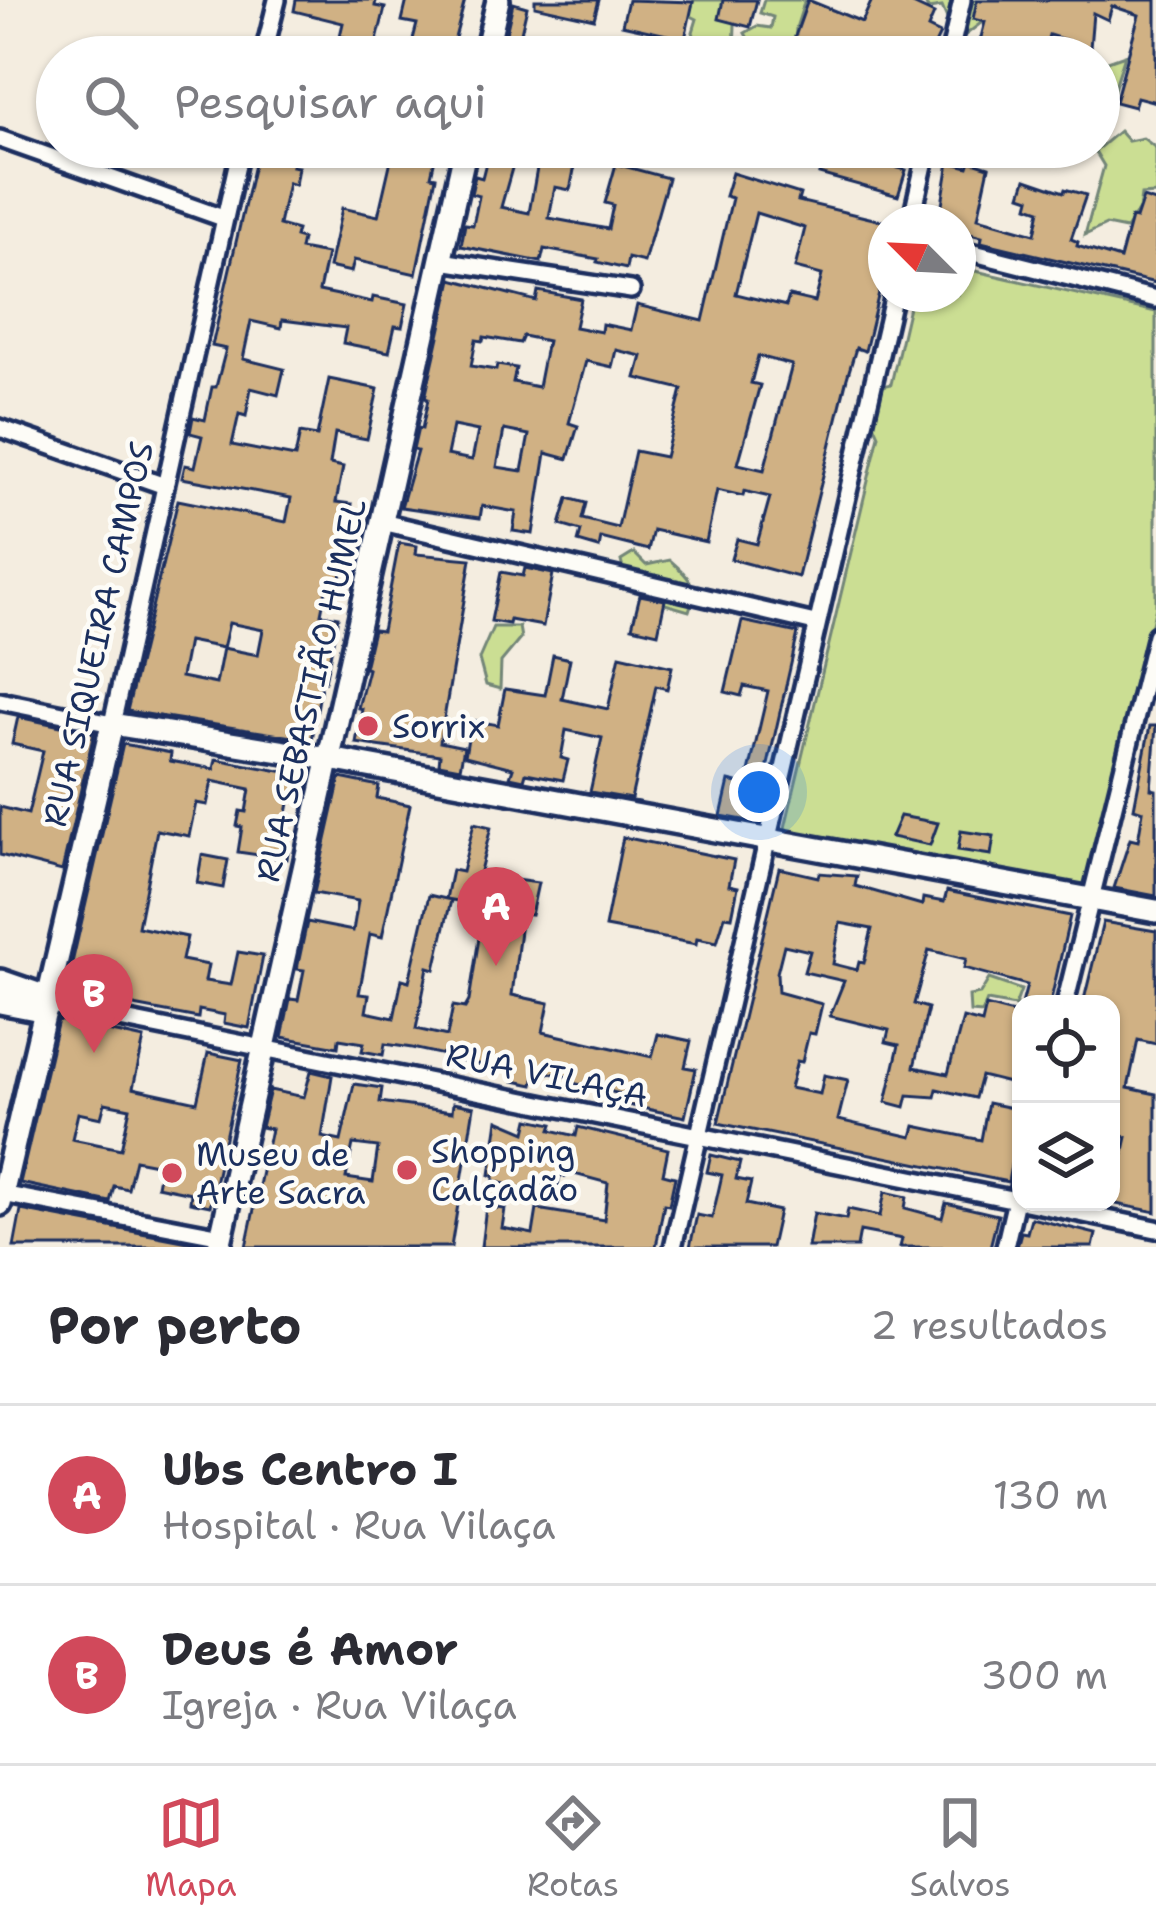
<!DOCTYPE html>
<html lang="pt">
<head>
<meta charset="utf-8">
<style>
  body { margin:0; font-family:"Shantell Sans",sans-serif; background:#f2f2f3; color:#2b2b33 }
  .controls { position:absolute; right:36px; bottom:36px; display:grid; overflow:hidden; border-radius:24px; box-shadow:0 3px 9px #0004 }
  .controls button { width:108px; height:108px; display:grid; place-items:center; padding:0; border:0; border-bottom:3px solid #e1e1e2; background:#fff; color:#2b2b33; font:60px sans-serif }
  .compass { position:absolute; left:868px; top:204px; width:108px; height:108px; border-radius:50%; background:#fff; box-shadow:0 3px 9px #0004; rotate:294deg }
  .you { position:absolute; left:759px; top:792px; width:42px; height:42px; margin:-30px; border:9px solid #fff; border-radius:50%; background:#1a73e8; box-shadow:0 0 0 18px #1a73e833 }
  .badge { display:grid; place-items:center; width:78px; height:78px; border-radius:50%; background:#d1495b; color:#fff; font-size:39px; font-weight:700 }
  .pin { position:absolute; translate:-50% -99px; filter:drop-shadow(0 3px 6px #0008) }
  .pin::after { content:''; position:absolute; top:63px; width:42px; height:36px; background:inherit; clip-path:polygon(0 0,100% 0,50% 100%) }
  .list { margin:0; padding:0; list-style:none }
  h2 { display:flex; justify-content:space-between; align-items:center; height:156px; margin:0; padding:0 48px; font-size:51px }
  h2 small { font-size:39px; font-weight:400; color:#7c7c81 }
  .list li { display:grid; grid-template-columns:78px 1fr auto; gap:36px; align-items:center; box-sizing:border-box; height:180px; padding:0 48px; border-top:3px solid #e1e1e2 }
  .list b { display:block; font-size:45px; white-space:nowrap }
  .list p { margin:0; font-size:39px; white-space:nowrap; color:#7c7c81 }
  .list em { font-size:39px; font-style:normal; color:#7c7c81 }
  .icon { flex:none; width:66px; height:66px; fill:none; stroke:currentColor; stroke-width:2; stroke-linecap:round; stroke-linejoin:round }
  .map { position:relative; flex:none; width:1156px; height:1247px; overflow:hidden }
  .search { position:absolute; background:#fff; box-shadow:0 3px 9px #0004; left:36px; right:36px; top:36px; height:132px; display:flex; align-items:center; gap:30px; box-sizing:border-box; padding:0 42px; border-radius:66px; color:#7c7c81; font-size:45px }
  .sheet { height:516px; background:#fff }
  nav { display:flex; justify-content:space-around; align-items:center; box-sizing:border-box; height:168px; border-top:3px solid #e1e1e2; background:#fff; font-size:33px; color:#7c7c81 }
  nav a { display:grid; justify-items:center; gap:6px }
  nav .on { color:#d1495b }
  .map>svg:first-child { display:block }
</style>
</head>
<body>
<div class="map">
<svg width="1156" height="1247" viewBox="0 0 1156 1247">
  <rect width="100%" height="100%" fill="#f4ede0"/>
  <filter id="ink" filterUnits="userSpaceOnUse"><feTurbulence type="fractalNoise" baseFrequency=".00833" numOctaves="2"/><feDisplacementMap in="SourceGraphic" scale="24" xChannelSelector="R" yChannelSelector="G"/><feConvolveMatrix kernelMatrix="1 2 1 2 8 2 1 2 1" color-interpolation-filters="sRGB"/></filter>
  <g filter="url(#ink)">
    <!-- green -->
    <g fill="#cbde93" stroke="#738678" stroke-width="3">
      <polygon points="694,0 736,0 734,51 701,57 693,32 697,19 689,15"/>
      <polygon points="764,0 805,0 796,28 795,47 750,42 745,33 757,26 771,28 773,17 760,13"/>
      <polygon points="923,0 986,0 976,10 981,23 963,37 952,30 942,7 928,9"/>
      <polygon points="1125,55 1099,136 1099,64"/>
      <polygon points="1119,131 1128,141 1143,138 1156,148 1156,194 1141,195 1139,210 1126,229 1106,225 1085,235 1104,166 1095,151"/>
      <polygon points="958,267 1156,312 1156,607 1089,888 784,832 879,435 872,419 879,387 891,384 910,302 902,294 958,294"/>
      <path d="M634,553l12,12 24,-5c19,17 29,25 19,51l-34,-10 -29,-19 -5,-21z"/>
      <polygon points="493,627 519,627 521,638 501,662 500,689 486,685 479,659"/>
      <polygon points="989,979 1021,990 1015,1006 987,1001 982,1013 970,1012 969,996 980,994"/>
    </g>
    <!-- building -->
    <g fill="#d0b184" stroke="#1b2f5e" stroke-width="3" fill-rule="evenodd">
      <polygon points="296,0 376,0 375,6 385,8 374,53 354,48 356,40 340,36 343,23 294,11"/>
      <polygon points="407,0 465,0 450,57 410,51 417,24 402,21"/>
      <polygon points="535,0 599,0 594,19 535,6"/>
      <polygon points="628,0 693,2 685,39 622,25"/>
      <polygon points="723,0 757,0 750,27 719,19"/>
      <polygon points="808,0 862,22 872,0 904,0 934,14 928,28 940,34 929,57 886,57 843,41 839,53 814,46 811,57 782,57 787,40 793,42"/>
      <polygon points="977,0 1156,0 1156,102 1137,97 1134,107 1115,102 1139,15 1112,6 1108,20 1093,13 1090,48 1049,35 1042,57 961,57 965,42 979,45 985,22 973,19"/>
      <polygon points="513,3 527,7 519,41 505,38"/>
      <path d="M258,147h40l-6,19 6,1 -3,18 -7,-2 -9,42 18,5 -2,7 7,2 -2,10 27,5 -8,37 53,11 1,-5 34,7 -5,23 -7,-1 -6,26 -46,-9 3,-15 -64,-8 -1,8 -30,-7 -8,38 41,10 -6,26 -27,-7 -5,28 -7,-2 -7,31 63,12 5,-24 17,3 12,-57 49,10 -11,50 -32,-6 -5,31 13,3 -7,35 16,2 -13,88 -13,-3 -5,25 17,3 -13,64 -3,-1 -10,60 -185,-29 51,-211 108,22 5,-24 -109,-20 3,-13 10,2 7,-31 -12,-3 3,-16 12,3 7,-33h4l10,-38 -14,-3zM229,623l34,7 -5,25 -35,-7zM188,641l35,7 -7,36 -35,-7z"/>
      <polygon points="394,147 433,147 431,153 436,154 431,176 436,177 416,274 354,260 351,272 329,267 342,208 378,216"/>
      <polygon points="490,147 518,147 501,207 529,213 540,152 576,160 570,190 555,187 549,218 608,229 613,205 605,203 616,164 668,178 644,262 628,258 626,269 597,262 598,259 544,249 541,262 461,246 465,224 473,225 479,196 471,194 475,176 482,178"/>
      <polygon points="1008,147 1055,147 1051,163 1007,152"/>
      <polygon points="826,148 906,170 898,196 819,174"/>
      <polygon points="970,161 989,167 978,218 1035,234 1040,210 1028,206 1030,198 1021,195 1026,179 1064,192 1065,189 1086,195 1071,239 1078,242 1077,246 1120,259 1131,218 1136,219 1143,198 1156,202 1156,283 981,242 982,237 958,231 958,222 939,222 949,162 968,167"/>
      <path d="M732,173l68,21 -2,7 88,21v41l-21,88 -9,-3 -9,30 -49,199 -67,-18 6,-20 20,5 13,-47 -26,-6 -1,5 -26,-6 -11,52 -53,-12 -5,20 -47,-12 -2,10 -21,-6 3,-11 -21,-6 8,-27 18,5 -4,16 36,9 17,-77 30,6 17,-68 -46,-11 6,-22 -26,-6 -4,17 -26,-6 -17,62 9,3 -10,33 -22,-6 -13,81 -20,-3 3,-19 -34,-6 -2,12 -79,-11 16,-56 -4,-1 5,-22 4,1 6,-30 -3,-1 27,-119 84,22 2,-10 43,8 -6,28 26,5 1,-8 29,6 6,-25 66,16 29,-123 -7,-2zM756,213l49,15 -10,40 27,7 -7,27 -26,-6 -3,10 -50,-12zM523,336l24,5 -9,46 -25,-5 3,-14 -19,-3 -1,5 -25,-4 5,-26 7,1 1,-4 36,6zM758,356l34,9 -28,105 -26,-6 22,-79 -9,-2zM453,426l25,5 -6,29 -25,-5zM504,430l25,5 -7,36 -25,-4z"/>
      <polygon points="399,543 417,546 416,554 471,559 440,742 464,747 460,768 439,764 440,755 356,743 362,709 358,708 368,669 364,668 373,630 382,631"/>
      <polygon points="525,568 553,574 543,626 510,620 509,624 491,621 501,572 523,576"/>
      <polygon points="640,595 665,600 658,633 632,627"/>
      <polygon points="742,621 798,633 755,822 721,816 729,781 746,785 768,691 744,686 741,696 725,692"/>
      <polygon points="553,655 570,659 562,699 608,709 620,655 672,667 667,689 656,686 631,799 590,792 602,738 566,730 561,758 568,760 563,780 526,773 524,780 510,777 513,768 465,756 471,720 498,725 505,689 545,695"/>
      <polygon points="18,717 94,733 62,871 0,855 0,807 28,814 43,751 12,744"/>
      <polygon points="1150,726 1156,726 1151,789 1156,790 1156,896 1114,888 1130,839 1138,841 1143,811 1134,808"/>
      <polygon points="123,744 171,753 170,761 214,769 216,759 307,776 302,800 290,798 281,844 289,845 287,859 238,852 242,827 237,826 240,811 246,812 250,789 212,781 207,805 196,803 189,836 157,830 138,927 187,937 182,960 208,965 205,981 231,985 238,952 263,956 249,1028 224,1023 225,1015 199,1010 198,1018 65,993"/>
      <path d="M340,778l39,8 -2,12 33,7 -28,132 -12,-3 -11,60 10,1 -3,17 28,6 8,-39 7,2 20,-86 17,4 6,-29 10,2 12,-49 17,4 -12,48 59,8 -7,32 -9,-1 -10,81 37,8 -6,29 109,25 6,-23 33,7 -6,26 11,2 -11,48 -62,-13 2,-9 -57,-13 1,-5 -33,-7 -3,15 -19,-4 2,-10 -73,-13 1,-3 -32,-7 -27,-4 -2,11 -21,-4 2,-8 -25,-4 -1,8 -56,-10 8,-38 8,1 6,-30 -7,-1 10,-47 46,9 5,-30 -44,-8zM447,899l37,7 -15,95 -4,7 -12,-2 -6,30 -31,-7 12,-62 7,2 16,-69z"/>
      <polygon points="900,816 938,823 930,845 891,837"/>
      <polygon points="961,831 994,836 991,855 958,850"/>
      <polygon points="623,837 734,860 729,885 738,887 732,917 725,916 717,942 697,938 696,944 605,927"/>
      <polygon points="202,855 228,860 223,888 197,883"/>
      <path d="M779,868l39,9 1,-4 38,3 -2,10 67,19 1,-7 21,4 3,-11 123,25 -20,88h-28l5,-19 -63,-17 2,-9 -37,-9 -15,54 14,4 -14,59 34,7 15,-56 19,5 4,-17 35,9v71l-40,-10 -6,22 -38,-9 -2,8 -27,-2 -3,12 -19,-5 13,-57 -13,-3 3,-12 -59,-14 14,-35 -40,-9 6,-21 -26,-6 -7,28 1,19 44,12 -7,30 -6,-1 -7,29 -5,-1 -7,27 30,6 4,-19 24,5 -10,40 74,17 3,-11 66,14 7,-37 33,7 -13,72 -290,-59zM840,923l32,6 -8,34 -5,-1 -2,8 -24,-6z"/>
      <polygon points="1103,922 1156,931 1156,1044 1138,1040 1128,1088 1156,1094 1156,1212 1111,1203 1111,1171 1119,1173 1127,1137 1111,1134 1111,1004 1083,1004"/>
      <path d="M58,1020l86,19 -11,49 64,14 11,-49 34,7 -32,146 -20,-4 1,-9 -34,-7 4,-21 -26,-5 -7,29 -14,-3 -4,16 -90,-19zM105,1103l25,5 -9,41 -49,-10 6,-26 23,5z"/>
      <path d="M311,1071l21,5 -10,61 19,4 13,-57 28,4 -2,14 72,10 1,-9 21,4 -23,140h-205l25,-118 -10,-2 9,-37 34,7zM353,1144l25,3 -5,35 -27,-4z"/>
      <polygon points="529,1119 553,1124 551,1130 576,1136 578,1127 668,1149 663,1174 675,1177 669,1205 664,1204 656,1247 481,1247 486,1207 505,1209 502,1228 533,1234 537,1209 604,1220 608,1183 567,1172 565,1177 560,1175 558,1185 540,1181 537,1193 494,1181 494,1175 490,1175 498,1120 526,1132"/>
      <polygon points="711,1155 740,1162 736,1179 751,1182 746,1204 779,1211 771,1247 690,1247 697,1215 712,1218 717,1197 722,1175 707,1172"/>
      <polygon points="885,1192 907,1197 905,1208 942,1218 946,1203 998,1215 990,1247 900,1247 902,1239 860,1231 857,1247 808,1247 814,1213 846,1219 848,1209 880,1216"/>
      <polygon points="21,1210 204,1245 204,1247 14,1247"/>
      <polygon points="1031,1218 1096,1234 1093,1247 1017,1247 1021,1232 1027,1233"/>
    </g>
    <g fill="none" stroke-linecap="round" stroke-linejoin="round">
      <!-- street casing -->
      <g stroke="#1b2f5e" stroke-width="24">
        <g id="street">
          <polyline points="263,57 277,0"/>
          <polyline points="949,57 962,0"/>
          <polyline points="0,139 223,218"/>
          <polyline points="911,222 928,147"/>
          <polyline points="958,249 1156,299"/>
          <polyline points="441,261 631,290"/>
          <polyline points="0,428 165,486"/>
          <polyline points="382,522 815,623"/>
          <polyline points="0,701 112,724 241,147"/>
          <polyline points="49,998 60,1007 1021,1201"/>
          <polyline points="1065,1004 1156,635"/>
          <polyline points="2,1194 222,1236"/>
          <polyline points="1026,1202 1156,1229"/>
          <polyline points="673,1247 894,294"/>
          <polyline points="1005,1247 1021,1179"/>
        </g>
      </g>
      <!-- secondary casing -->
      <g stroke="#1b2f5e" stroke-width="30">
        <g id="secondary">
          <polyline points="485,57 498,0"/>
          <polyline points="0,981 49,998"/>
          <polyline points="0,1002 46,1011"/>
          <polyline points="0,1204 112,724 330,759 1156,911"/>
          <polyline points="219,1247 466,147"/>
        </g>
      </g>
      <!-- street -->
      <use href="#street" stroke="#fdfcf7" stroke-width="15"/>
      <!-- secondary -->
      <use href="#secondary" stroke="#fdfcf7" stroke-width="21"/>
    </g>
  </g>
  <!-- markers -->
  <g fill="#d1495b" stroke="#fdfcf7" stroke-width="4.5">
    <circle cx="368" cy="726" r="12"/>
    <circle cx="407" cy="1170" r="12"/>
    <circle cx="172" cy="1173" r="12"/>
  </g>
  <g text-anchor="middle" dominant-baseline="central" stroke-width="9" stroke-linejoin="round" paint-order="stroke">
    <!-- street labels -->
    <g font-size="33" fill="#1b2f5e" stroke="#fdfcf7">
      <text transform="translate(98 634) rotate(-77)">RUA SIQUEIRA CAMPOS</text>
      <text transform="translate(311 690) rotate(-77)">RUA SEBASTIÃO HUMEL</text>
      <text transform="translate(547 1075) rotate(12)">RUA VILAÇA</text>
    </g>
    <!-- poi labels -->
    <g font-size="33" fill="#1b2f5e" stroke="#fdfcf7" text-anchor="start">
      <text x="392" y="726">Sorrix</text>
      <text x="431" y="1151">Shopping<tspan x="431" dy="38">Calçadão</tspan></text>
      <text x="196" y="1154">Museu de<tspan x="196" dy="38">Arte Sacra</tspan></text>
    </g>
  </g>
</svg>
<div class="controls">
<button><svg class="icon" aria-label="locate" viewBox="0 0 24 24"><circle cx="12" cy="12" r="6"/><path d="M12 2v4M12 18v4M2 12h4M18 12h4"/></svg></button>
<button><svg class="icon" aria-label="layers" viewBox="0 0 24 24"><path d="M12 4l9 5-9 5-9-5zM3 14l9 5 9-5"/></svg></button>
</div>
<svg class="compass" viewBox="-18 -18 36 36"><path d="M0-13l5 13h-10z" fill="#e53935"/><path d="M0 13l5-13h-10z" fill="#7c7c81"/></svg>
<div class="you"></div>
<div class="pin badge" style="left:496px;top:966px">A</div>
<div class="pin badge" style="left:94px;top:1053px">B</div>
<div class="search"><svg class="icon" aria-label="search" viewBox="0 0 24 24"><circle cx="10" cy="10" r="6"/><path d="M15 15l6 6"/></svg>Pesquisar aqui</div>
</div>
<section class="sheet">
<h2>Por perto<small>2 resultados</small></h2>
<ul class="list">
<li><span class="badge">A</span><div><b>Ubs Centro I</b><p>Hospital · Rua Vilaça</p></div><em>130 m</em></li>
<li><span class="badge">B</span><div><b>Deus é Amor</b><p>Igreja · Rua Vilaça</p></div><em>300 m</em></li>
</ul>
</section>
<nav>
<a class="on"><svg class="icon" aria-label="map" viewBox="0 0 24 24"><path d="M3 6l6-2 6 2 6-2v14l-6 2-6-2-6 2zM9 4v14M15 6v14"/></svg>Mapa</a>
<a><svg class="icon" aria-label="directions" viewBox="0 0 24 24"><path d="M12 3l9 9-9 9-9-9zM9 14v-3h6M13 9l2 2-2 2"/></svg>Rotas</a>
<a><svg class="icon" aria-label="saved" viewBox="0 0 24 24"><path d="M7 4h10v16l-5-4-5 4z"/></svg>Salvos</a>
</nav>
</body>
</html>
